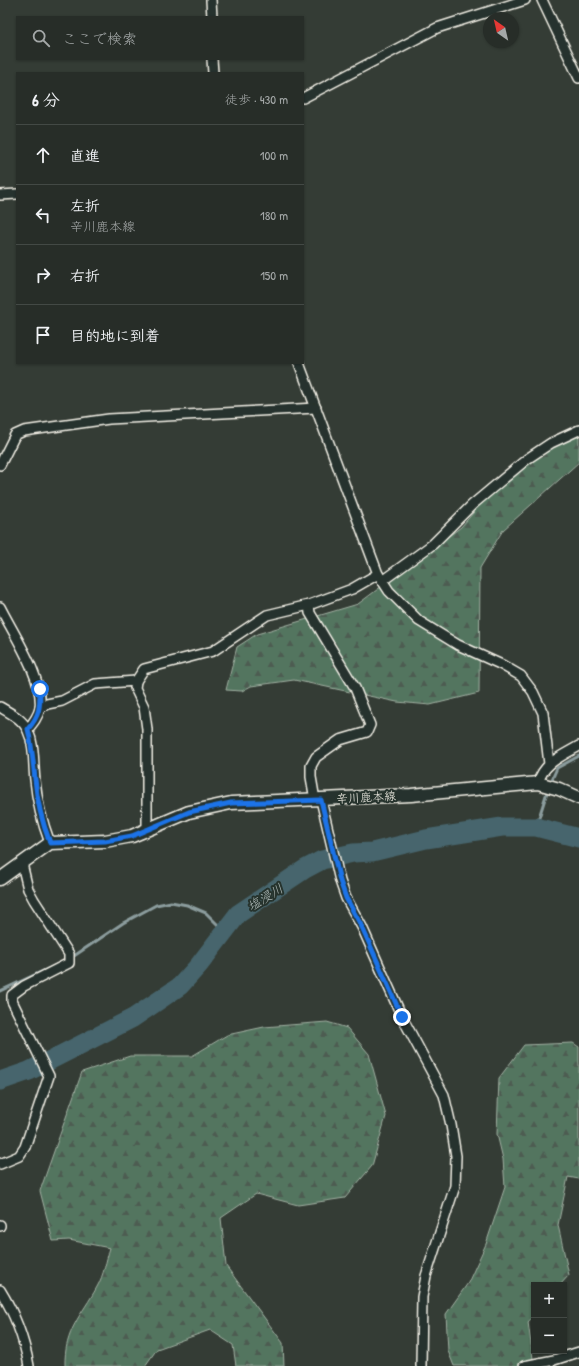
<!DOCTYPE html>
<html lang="ja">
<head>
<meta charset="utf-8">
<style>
  body { margin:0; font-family:"Patrick Hand","Klee One",sans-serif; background:#333934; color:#f1f3f6 }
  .controls { position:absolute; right:12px; bottom:12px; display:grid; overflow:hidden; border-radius:0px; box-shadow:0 1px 3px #0004 }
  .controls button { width:36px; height:36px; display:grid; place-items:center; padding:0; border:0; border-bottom:1px solid #434945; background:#272d28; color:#f1f3f6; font:20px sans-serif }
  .compass { position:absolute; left:483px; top:12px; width:36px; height:36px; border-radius:50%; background:#272d28; box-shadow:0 1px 3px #0004; rotate:326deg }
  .stop { position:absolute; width:12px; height:12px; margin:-9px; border:3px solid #1a73e8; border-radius:50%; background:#fff }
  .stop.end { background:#1a73e8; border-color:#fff; box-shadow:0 1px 4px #0008 }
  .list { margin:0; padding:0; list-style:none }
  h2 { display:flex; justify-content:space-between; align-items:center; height:52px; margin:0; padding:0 16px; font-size:17px }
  h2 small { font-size:13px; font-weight:400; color:#a4a8a8 }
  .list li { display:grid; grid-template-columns:26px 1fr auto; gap:12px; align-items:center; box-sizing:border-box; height:60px; padding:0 16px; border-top:1px solid #434945 }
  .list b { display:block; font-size:15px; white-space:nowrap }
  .list p { margin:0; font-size:13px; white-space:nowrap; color:#a4a8a8 }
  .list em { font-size:13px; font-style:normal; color:#a4a8a8 }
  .icon { flex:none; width:22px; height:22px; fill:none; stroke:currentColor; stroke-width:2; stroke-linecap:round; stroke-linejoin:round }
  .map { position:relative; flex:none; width:579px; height:1366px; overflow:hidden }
  .search { position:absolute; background:#272d28; box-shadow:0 1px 3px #0004; left:16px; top:16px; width:288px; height:44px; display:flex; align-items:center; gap:10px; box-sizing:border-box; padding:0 14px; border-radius:0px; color:#a4a8a8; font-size:15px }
  .panel { position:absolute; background:#272d28; box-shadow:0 1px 3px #0004; left:16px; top:72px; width:288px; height:292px; border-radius:0px }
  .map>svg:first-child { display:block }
</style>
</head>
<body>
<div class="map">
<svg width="579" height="1366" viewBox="0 0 579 1366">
  <defs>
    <pattern id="forest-firs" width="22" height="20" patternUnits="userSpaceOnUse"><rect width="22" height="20" fill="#52745f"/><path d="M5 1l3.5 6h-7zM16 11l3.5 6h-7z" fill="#4d5c51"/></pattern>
  </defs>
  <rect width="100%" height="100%" fill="#343c35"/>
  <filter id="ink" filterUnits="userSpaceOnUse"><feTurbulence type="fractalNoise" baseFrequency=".025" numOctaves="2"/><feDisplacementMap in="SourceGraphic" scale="8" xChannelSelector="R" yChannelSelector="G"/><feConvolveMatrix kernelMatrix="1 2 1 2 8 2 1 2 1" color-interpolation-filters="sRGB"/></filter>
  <g filter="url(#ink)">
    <!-- forest -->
    <g fill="url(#forest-firs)" stroke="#a3b2a4">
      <polygon points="579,432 579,462 503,530 480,568 479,693 430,705 397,702 294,680 251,686 242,691 226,690 237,647 257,634 358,604 461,527 493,490 530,460"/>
      <path d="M327,1022l20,6 22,26 17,62 -14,50 -27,32 -47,7 -42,-11 -35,24 5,48 57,77 1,23h-48l-3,-21 -23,-15 -53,19 -12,17h-80c-1,-36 17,-51 32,-79 7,-12 9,-27 13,-39l-41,-8 -16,1 -13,-50 42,-119 48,-16h62l35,-21 37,-8z"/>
      <polygon points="573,1043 579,1047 579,1179 568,1177 558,1225 569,1275 560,1285 534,1285 534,1315 528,1322 534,1366 454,1366 448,1351 446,1314 468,1283 486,1244 505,1187 503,1159 497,1134 499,1078 524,1045"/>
    </g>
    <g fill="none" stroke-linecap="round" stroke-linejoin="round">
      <!-- stream -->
      <g stroke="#8c9d9e" stroke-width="3">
        <polyline points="550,784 557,768 579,756"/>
        <polyline points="536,827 548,789"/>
        <polyline points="71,958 123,923 156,905 171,902 187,905 206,913 224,931"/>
        <polyline points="0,991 62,962"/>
      </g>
      <!-- river -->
      <polyline stroke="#46656d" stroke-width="19" points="0,1081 29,1071 133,1018 180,986 199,965 238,914 305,869 322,860 353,853 372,852 426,839 502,827 536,827 579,838"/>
      <!-- street casing -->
      <g stroke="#f4f1e8" stroke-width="12">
        <g id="street">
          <polyline points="211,0 212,17"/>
          <polyline points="542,0 579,78"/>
          <polyline points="212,59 213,73"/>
          <polyline points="303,98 437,28 525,0"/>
          <polyline points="0,195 17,194"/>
          <polyline points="299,363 378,574 389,591 419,621 458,645 502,665 521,676 533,692 543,713 549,764"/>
          <polyline points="0,465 15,435 24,431 109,419 316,408"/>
          <polyline points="382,581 433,544 472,505 527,459 551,443 579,430"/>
          <polyline points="309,605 310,613 355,688 370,725 367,732 340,740 316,757 311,766 311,777 315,800"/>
          <path d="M0,607c13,26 44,72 40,101 -2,9 -7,15 -12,21"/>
          <polyline points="136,681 144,669 213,651 267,615 309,605 352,589 378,574"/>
          <path d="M0,707c10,6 23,12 28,24 7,15 5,32 7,49 2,22 7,42 15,63"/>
          <polyline points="40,708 47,704 62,701 95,684 136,681 135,688 144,707 147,729 147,828"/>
          <path d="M538,783c5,-20 24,-27 41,-37"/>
          <polyline points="321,800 340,881 346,898 362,927 402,1017 444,1095 451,1125 456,1156 455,1186 426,1276 422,1297 421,1366"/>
          <polyline points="0,1164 19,1156 25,1147 49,1076 12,1001 12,995 24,986 69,963 69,954 34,900 28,889 22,864"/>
          <polyline points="0,1225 0,1226"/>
          <path d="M0,1290c15,24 24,48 29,76"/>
          <polyline points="524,1366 554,1360 579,1352"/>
        </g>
      </g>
      <!-- secondary casing -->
      <g stroke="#f4f1e8" stroke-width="15">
        <polyline id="secondary" points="0,879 50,843 105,841 132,836 189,812 231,803 411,795 538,783 559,789 579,798"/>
      </g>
      <!-- street -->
      <use href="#street" stroke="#26332d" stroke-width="9"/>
      <!-- secondary -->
      <use href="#secondary" stroke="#26332d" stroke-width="12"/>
    </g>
  </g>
  <g fill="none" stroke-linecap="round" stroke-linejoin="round" filter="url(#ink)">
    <!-- route -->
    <path stroke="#1a73e8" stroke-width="5" d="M40,689c0,18 0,26 -12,40 4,17 5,33 7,50 2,22 7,43 15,64l55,-2 27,-5 57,-24 42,-9 90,-3 19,81 6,17 16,29 40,90"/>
  </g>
  <g text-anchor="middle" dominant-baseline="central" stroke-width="4" stroke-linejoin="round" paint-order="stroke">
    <!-- street labels -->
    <g font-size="12" fill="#f4f1e8" stroke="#26332d">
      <text transform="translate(366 797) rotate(-3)">辛川鹿本線</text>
    </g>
    <!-- water labels -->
    <g font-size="13" font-style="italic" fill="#aeb9b7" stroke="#26332d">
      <text transform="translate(265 897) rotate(-32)">塩浸川</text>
    </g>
  </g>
</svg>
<div class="controls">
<button>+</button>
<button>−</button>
</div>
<svg class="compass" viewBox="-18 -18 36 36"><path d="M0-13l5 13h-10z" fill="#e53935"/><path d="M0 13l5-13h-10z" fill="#a4a8a8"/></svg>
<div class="stop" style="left:40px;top:689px"></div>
<div class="stop end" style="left:402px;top:1017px"></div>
<div class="search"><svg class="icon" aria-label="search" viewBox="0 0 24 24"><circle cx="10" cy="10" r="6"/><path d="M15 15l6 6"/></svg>ここで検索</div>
<section class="panel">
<h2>6 分<small>徒歩 · 430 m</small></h2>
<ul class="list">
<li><svg class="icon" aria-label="ahead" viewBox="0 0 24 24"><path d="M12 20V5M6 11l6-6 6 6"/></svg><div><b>直進</b></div><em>100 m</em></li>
<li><svg class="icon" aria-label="left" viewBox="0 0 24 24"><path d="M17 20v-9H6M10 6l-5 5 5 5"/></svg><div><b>左折</b><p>辛川鹿本線</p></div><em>180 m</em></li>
<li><svg class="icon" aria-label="right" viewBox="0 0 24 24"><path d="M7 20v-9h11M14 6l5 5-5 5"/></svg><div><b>右折</b></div><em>150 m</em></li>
<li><svg class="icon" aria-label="arrive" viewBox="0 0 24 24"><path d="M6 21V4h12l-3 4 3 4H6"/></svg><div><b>目的地に到着</b></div></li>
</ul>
</section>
</div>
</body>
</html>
